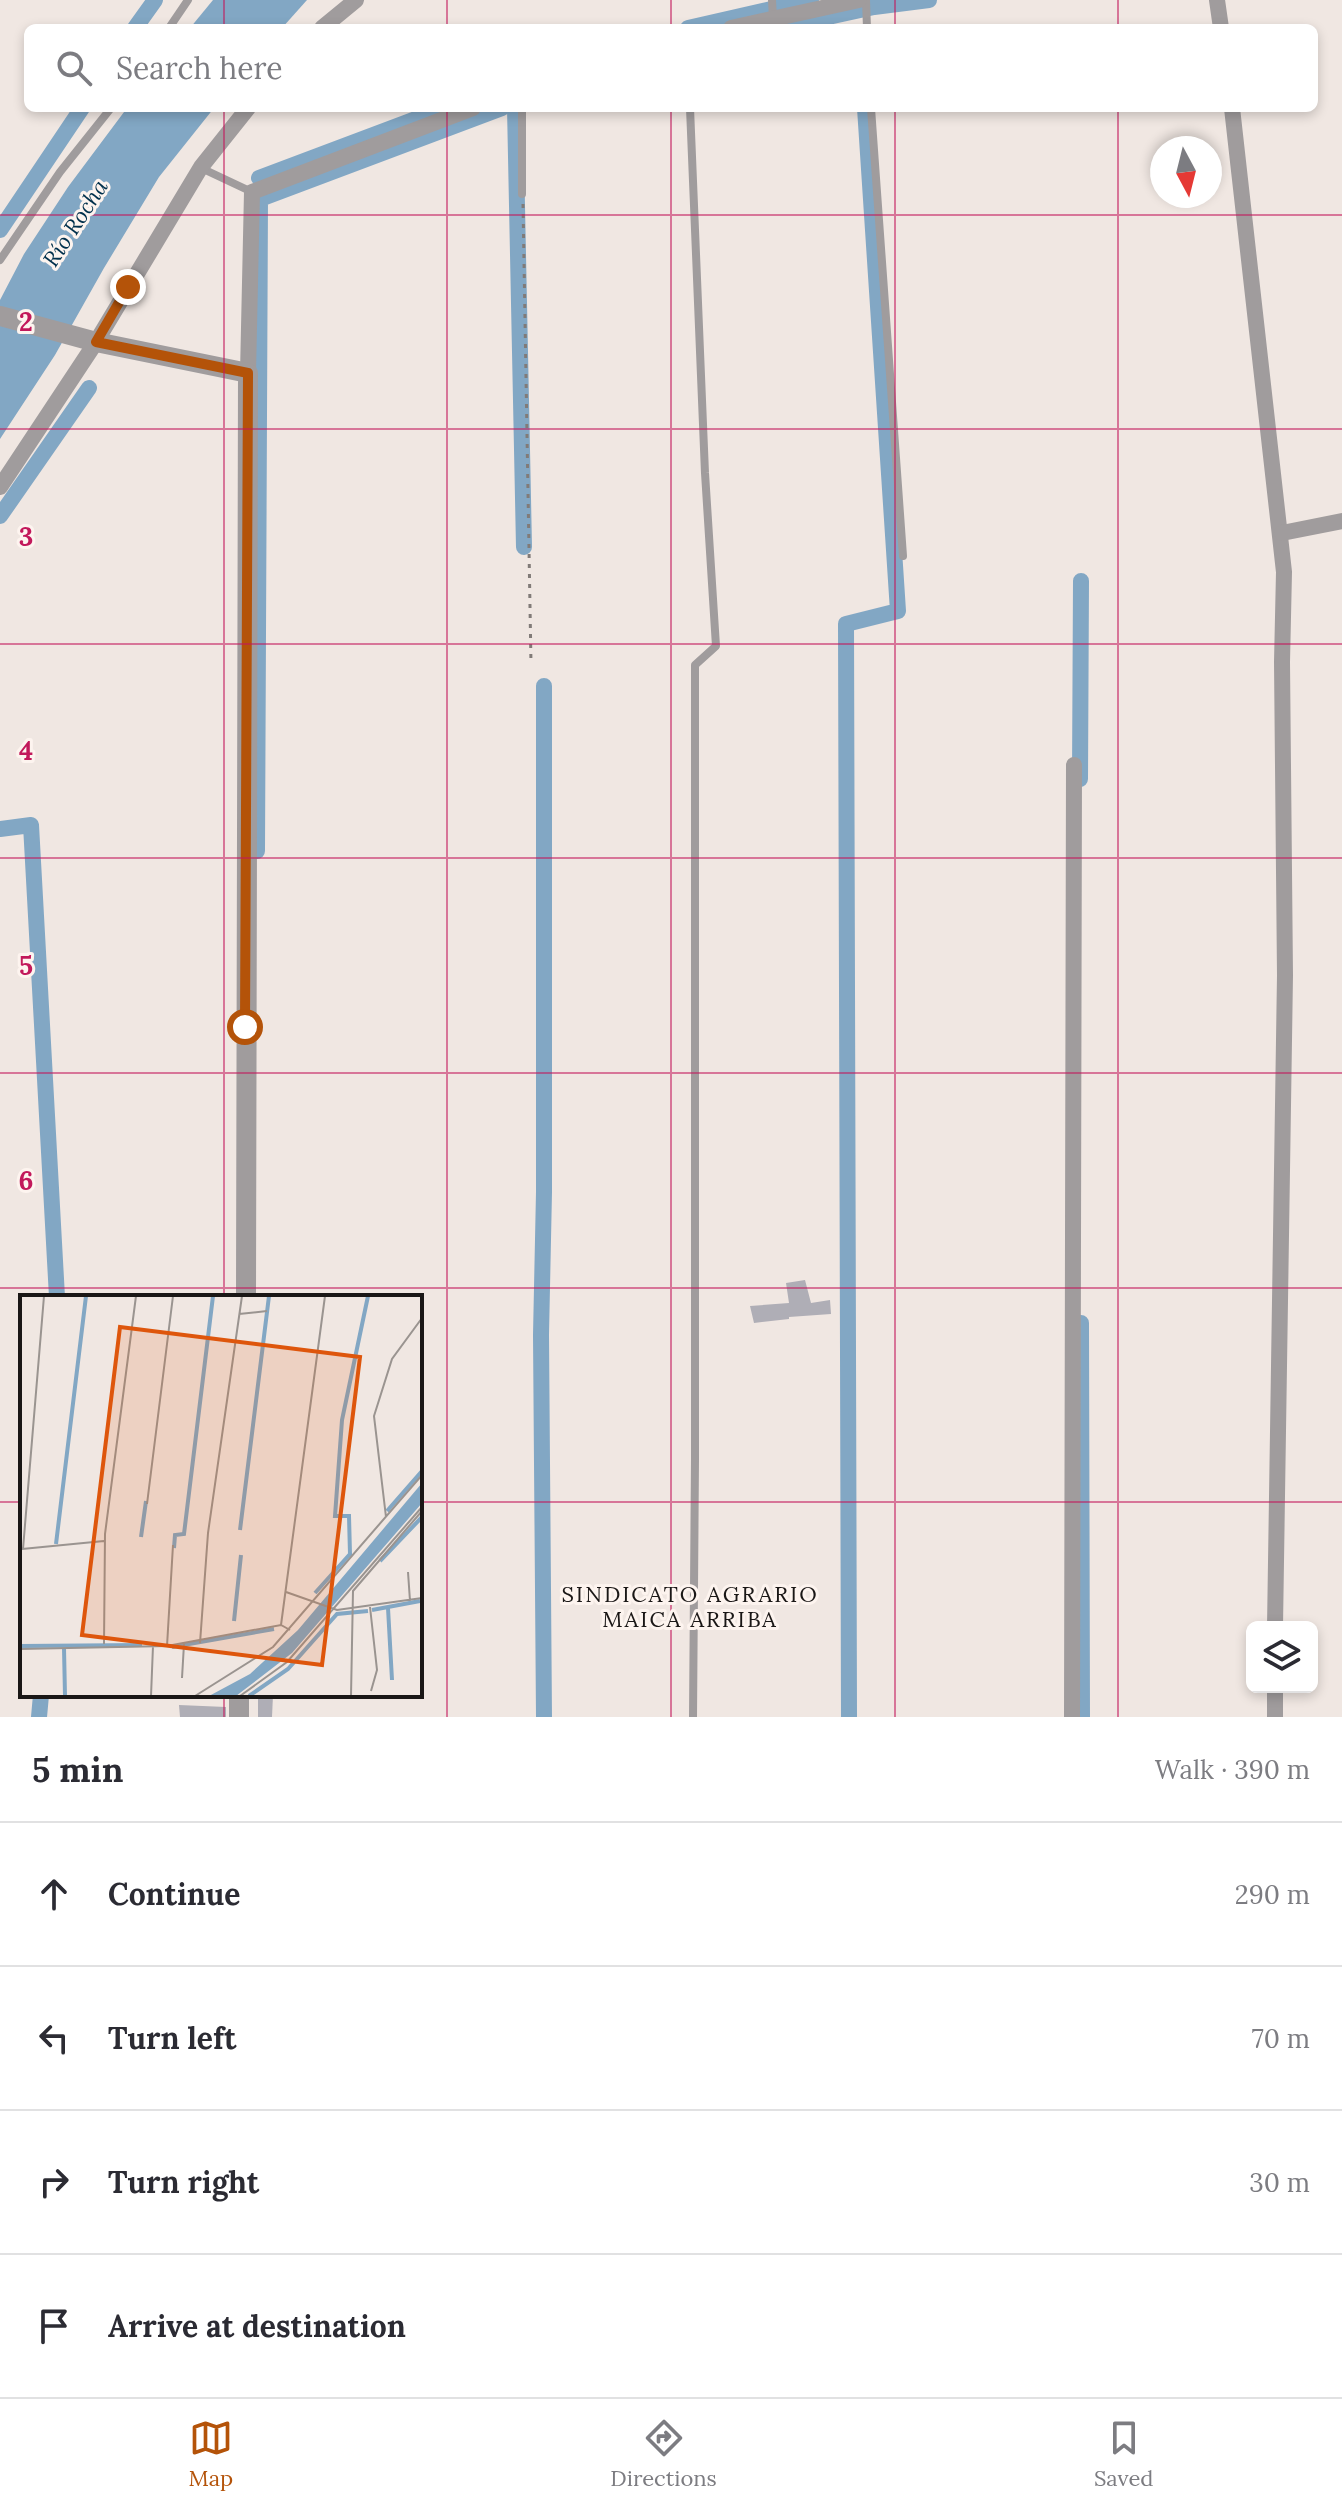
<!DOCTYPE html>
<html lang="en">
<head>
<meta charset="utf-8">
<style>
  body { margin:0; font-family:Lora,serif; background:#f7f7f7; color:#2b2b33 }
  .controls { position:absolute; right:24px; bottom:24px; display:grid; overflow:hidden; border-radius:12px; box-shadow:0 4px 12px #0003 }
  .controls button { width:72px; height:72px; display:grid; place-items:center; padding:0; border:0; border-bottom:2px solid #e1e1e2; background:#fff; color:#2b2b33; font:40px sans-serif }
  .compass { position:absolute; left:1150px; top:136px; width:72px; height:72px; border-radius:50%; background:#fff; box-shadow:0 4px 12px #0003; rotate:173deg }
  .stop { position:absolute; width:24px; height:24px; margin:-18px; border:6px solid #b45309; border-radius:50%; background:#fff }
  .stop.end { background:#b45309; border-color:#fff; box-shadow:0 2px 8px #0008 }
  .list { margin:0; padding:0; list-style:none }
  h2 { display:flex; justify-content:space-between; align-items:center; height:104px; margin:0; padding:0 32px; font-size:34px }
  h2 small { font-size:26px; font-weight:400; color:#7c7c81 }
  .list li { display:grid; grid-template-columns:52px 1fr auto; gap:24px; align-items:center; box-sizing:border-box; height:144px; padding:0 32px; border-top:2px solid #e1e1e2 }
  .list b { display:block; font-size:30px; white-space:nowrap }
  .list em { font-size:26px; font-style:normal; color:#7c7c81 }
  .icon { flex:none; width:44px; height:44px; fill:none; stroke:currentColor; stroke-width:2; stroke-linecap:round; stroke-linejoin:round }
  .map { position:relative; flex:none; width:1342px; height:1717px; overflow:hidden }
  .search { position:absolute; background:#fff; box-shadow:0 4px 12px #0003; left:24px; right:24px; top:24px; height:88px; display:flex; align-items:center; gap:20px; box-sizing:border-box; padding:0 28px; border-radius:12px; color:#7c7c81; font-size:30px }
  .sheet { height:680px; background:#fff }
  nav { display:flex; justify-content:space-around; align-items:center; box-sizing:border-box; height:112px; border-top:2px solid #e1e1e2; background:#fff; font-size:22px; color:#7c7c81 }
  nav a { display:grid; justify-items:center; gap:4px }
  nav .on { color:#b45309 }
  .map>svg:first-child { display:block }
</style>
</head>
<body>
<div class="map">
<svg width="1342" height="1717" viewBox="0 0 1342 1717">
  <rect width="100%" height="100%" fill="#f0e7e2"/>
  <!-- water -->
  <g fill="#82a7c4">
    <polygon points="213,0 307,0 282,28 190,28"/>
    <polygon points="127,108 214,108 159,177 104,268 55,355 0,439 0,300 24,254 68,187"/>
  </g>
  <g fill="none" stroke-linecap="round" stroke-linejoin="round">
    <!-- canal -->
    <g stroke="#82a7c4" stroke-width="16">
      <polyline points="135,28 155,0"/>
      <polyline points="688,28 811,0"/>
      <polyline points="778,28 874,7 929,0"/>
      <polyline points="515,108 524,547"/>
      <polyline points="259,178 445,108"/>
      <polyline points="0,230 82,108"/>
      <polyline points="0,516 89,388"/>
      <polyline points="544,686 544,1192 541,1335 544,1717"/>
      <polyline points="1080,779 1081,581"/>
      <polyline points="0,829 31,825 57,1297"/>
      <polyline points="257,851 260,199 502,108"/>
      <polyline points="1081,1323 1082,1717"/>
      <polyline points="39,1717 41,1695"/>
      <polyline points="849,1717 846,624 898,611 865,108"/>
    </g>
  </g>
  <!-- building -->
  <g fill="#afaeb6">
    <polygon points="805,1280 811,1303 830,1300 831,1314 789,1317 789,1319 754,1323 750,1306 789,1303 786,1283"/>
    <polygon points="258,1695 273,1695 272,1717 258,1717"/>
    <polygon points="179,1705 226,1707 226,1717 180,1717"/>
  </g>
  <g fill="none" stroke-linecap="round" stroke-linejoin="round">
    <!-- path -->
    <polyline stroke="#817b78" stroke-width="3" stroke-dasharray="4 6" stroke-linecap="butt" points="523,204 531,664"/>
    <!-- service -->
    <g stroke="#a09c9d" stroke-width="8">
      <polyline points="772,0 773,18"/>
      <polyline points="866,0 867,28"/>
      <polyline points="169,28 188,0"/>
      <polyline points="522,108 522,194"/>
      <polyline points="690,108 705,473 716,646 695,665 695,1459 693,1717"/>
      <polyline points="871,108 903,556"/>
      <polyline points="201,168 252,192"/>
      <polyline points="0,260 60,172 111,108"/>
    </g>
    <!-- minor -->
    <g stroke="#a09c9d" stroke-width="16">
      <polyline points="1217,0 1221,28"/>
      <polyline points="322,28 356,0"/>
      <polyline points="731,28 859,0"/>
      <polyline points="1232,108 1284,572 1282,662 1285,975 1275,1627"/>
      <polyline points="248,373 252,192 473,108"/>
      <polyline points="0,487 96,342 201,167 248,108"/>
      <polyline points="1282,533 1342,521"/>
      <polyline points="1072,1717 1074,765"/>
      <polyline points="1275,1717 1275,1687"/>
    </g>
    <!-- tertiary -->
    <g stroke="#a09c9d" stroke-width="20">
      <polyline points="0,316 96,342 248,373 246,1297"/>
      <polyline points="239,1717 239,1695"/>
    </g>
  </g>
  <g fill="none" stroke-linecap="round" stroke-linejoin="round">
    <!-- route -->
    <polyline stroke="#b45309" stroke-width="10" points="128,287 96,342 248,373 245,1027"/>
  </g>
  <!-- grid -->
  <path fill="none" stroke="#c2185b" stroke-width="2" stroke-opacity="0.55" d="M224,0v28M447,0v28M671,0v28M895,0v28M1118,0v28M224,108v1189M447,108v1609M671,108v1609M895,108v1609M1118,108v1609M0,215h1342M0,429h1342M0,644h1342M0,858h1342M0,1073h1342M0,1288h1342M0,1502h22M420,1502h922M224,1695v22"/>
  <g text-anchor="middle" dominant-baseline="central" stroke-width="6" stroke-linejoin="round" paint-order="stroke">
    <!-- water labels -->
    <g font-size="22" font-style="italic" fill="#00304c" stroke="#fdf4ef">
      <text transform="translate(75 223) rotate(-57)">Río Rocha</text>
    </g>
    <!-- neighbourhood labels -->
    <g font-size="22" letter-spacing="2" fill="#1a1716" stroke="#fdf4ef">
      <text x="690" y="1594">SINDICATO AGRARIO<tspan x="690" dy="25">MAICA ARRIBA</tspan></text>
    </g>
  </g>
  <!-- overview -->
  <g transform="translate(20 1295)">
    <rect width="402" height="402" fill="#f0e7e2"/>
    <path d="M402,188v20l-130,150 -56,43h-27l41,-22 48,-44z" fill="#82a7c4"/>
    <path fill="none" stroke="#82a7c4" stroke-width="4" d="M367,216l35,-40M220,235l29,-234M121,242l5,-36M36,249l30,-248M154,253l1,-13 9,-1 29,-238M360,266l42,-44M295,298l35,-39 -1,-38h-14l7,-96 26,-124M368,313l4,72M352,315l48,-9M214,326l7,-66M0,351l122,-1M152,352l102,-18M44,353l1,48M229,401l39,-27 49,-55 31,-3"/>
    <path fill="none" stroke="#9a9490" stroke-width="2" d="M219,19l28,-3M127,209l26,-208M366,222l-12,-101 18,-57 30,-41M2,254l82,-8M3,254l21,-253M388,277l2,29M266,297l51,18 85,-12M350,312l7,63 -6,21M261,330l44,-329M180,348l8,-110 34,-237M84,349l1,-110 31,-238M147,351l6,-101M0,354l147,-3 114,-21 9,5M162,383l2,-34M131,401l2,-50M175,401l78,-49 149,-172M220,401l47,-34 135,-155M331,401l2,-105 69,-80"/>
    <path fill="#de560c" fill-opacity="0.15" stroke="#de560c" stroke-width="4" d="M100,32l240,30 -38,308 -240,-30z"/>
    <rect width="402" height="402" fill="none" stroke="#1a1716" stroke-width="4"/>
  </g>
  <g font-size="26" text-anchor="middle" font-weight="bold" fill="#c2185b" stroke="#fdf4ef" stroke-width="6" stroke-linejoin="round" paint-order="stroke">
    <text x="26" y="331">2</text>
    <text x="26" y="546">3</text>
    <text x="26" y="760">4</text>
    <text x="26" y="975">5</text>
    <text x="26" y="1190">6</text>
  </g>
</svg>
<div class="controls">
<button><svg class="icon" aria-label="layers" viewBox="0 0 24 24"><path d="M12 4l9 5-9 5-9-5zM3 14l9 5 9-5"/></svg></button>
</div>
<svg class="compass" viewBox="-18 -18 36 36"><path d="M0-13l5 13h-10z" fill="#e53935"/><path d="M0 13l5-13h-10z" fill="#7c7c81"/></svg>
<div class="stop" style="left:245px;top:1027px"></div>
<div class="stop end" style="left:128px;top:287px"></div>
<div class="search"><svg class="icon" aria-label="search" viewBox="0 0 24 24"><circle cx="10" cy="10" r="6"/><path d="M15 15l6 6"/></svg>Search here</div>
</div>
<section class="sheet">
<h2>5 min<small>Walk · 390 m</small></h2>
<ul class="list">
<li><svg class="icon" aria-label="ahead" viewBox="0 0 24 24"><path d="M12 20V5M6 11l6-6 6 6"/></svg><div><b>Continue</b></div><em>290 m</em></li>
<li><svg class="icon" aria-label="left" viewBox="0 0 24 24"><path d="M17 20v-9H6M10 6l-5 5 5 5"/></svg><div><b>Turn left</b></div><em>70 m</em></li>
<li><svg class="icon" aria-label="right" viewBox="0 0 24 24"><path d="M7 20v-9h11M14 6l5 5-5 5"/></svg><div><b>Turn right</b></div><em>30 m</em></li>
<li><svg class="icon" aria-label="arrive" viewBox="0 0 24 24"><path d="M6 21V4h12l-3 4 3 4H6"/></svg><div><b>Arrive at destination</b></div></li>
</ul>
</section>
<nav>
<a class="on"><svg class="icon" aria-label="map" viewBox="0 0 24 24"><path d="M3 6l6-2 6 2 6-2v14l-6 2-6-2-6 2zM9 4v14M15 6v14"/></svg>Map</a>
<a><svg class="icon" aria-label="directions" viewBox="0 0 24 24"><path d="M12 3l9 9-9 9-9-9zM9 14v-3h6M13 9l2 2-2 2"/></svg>Directions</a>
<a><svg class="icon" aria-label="saved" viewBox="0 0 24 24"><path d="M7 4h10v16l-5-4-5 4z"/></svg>Saved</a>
</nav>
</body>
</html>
